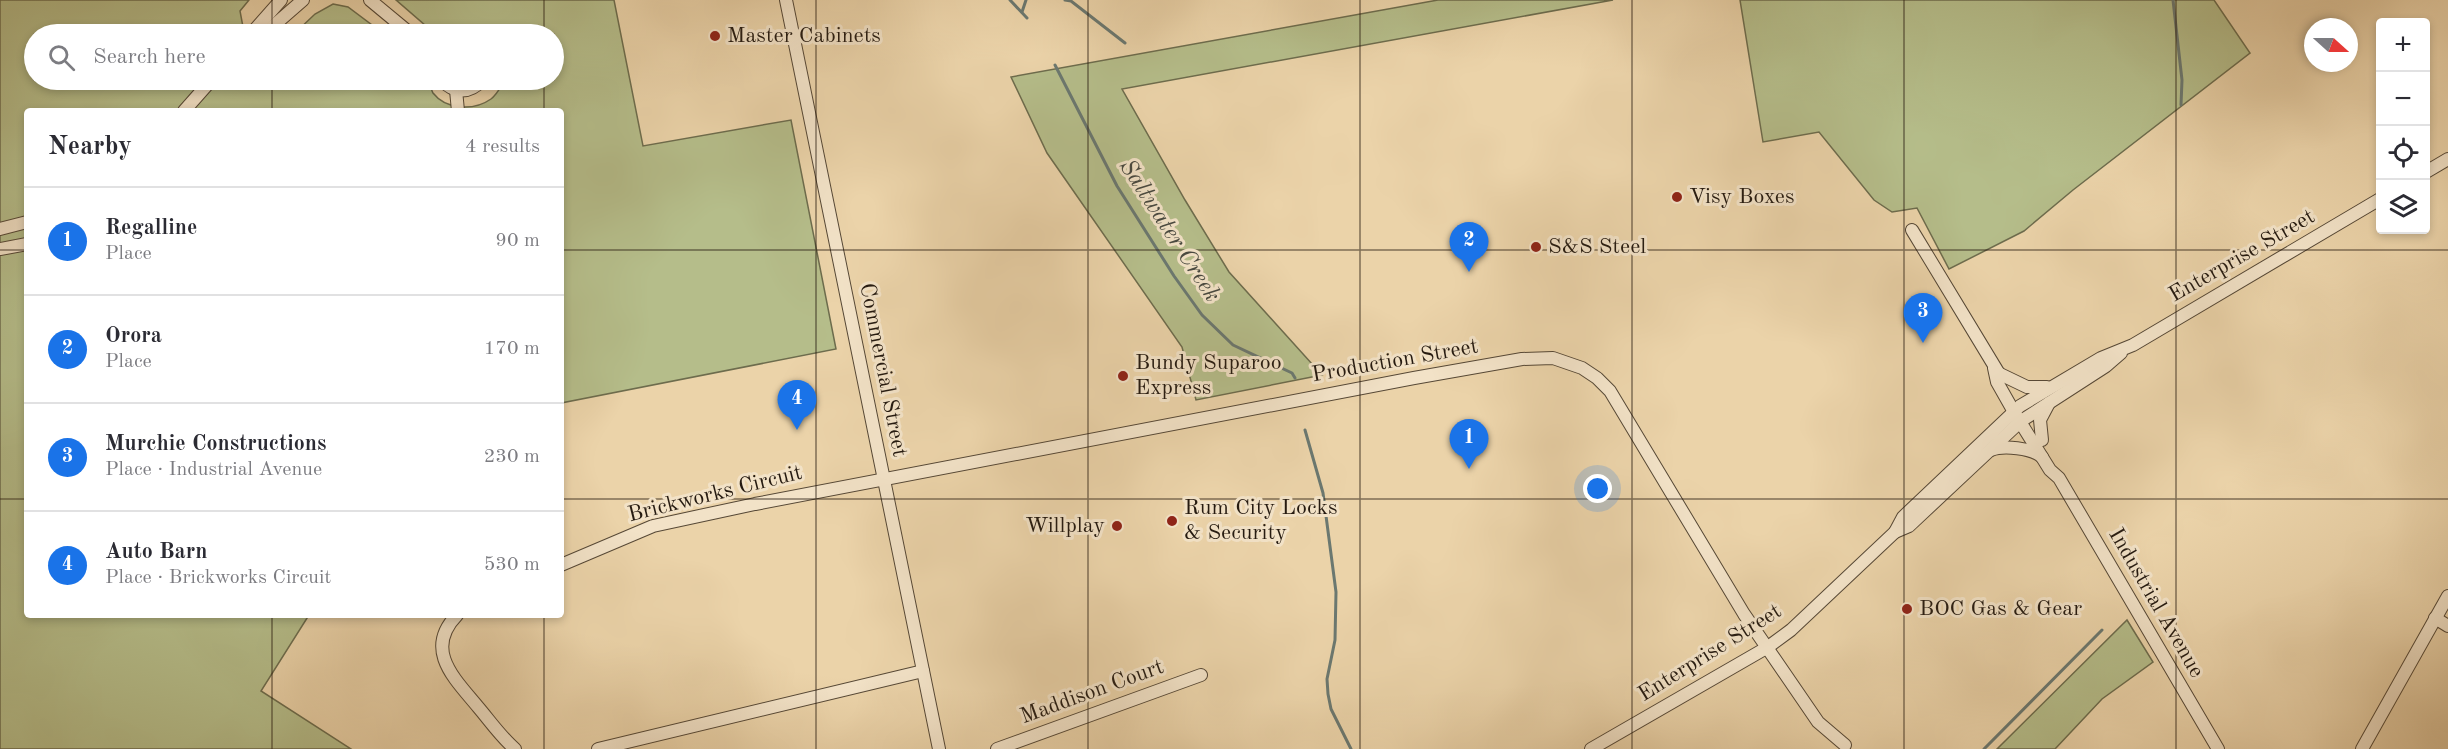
<!DOCTYPE html>
<html lang="en">
<head>
<meta charset="utf-8">
<style>
  body { margin:0; font-family:"Old Standard TT",serif; background:#f7f7f7; color:#2b2b33 }
  .controls { position:absolute; right:18px; top:18px; display:grid; overflow:hidden; border-radius:6px; box-shadow:0 3px 9px #0003 }
  .controls button { width:54px; height:54px; display:grid; place-items:center; padding:0; border:0; border-bottom:2px solid #e1e1e2; background:#fff; color:#2b2b33; font:30px sans-serif }
  .compass { position:absolute; left:2304px; top:18px; width:54px; height:54px; border-radius:50%; background:#fff; box-shadow:0 3px 9px #0003; rotate:111deg }
  .you { position:absolute; left:1598px; top:489px; width:21px; height:21px; margin:-15px; border:4px solid #fff; border-radius:50%; background:#1a73e8; box-shadow:0 0 0 9px #1a73e833 }
  .badge { display:grid; place-items:center; width:39px; height:39px; border-radius:50%; background:#1a73e8; color:#fff; font-size:20px; font-weight:700 }
  .pin { position:absolute; translate:-50% -50px; filter:drop-shadow(0 2px 3px #0008) }
  .pin::after { content:''; position:absolute; top:32px; width:21px; height:18px; background:inherit; clip-path:polygon(0 0,100% 0,50% 100%) }
  .list { margin:0; padding:0; list-style:none }
  h2 { display:flex; justify-content:space-between; align-items:center; height:78px; margin:0; padding:0 24px; font-size:26px }
  h2 small { font-size:20px; font-weight:400; color:#7c7c81 }
  .list li { display:grid; grid-template-columns:39px 1fr auto; gap:18px; align-items:center; box-sizing:border-box; height:108px; padding:0 24px; border-top:2px solid #e1e1e2 }
  .list b { display:block; font-size:22px; white-space:nowrap }
  .list p { margin:0; font-size:20px; white-space:nowrap; color:#7c7c81 }
  .list em { font-size:20px; font-style:normal; color:#7c7c81 }
  .icon { flex:none; width:33px; height:33px; fill:none; stroke:currentColor; stroke-width:2; stroke-linecap:round; stroke-linejoin:round }
  .map { position:relative; flex:none; width:2448px; height:749px; overflow:hidden }
  .search { position:absolute; background:#fff; box-shadow:0 3px 9px #0003; left:24px; top:24px; width:540px; height:66px; display:flex; align-items:center; gap:15px; box-sizing:border-box; padding:0 21px; border-radius:33px; color:#7c7c81; font-size:22px }
  .panel { position:absolute; background:#fff; box-shadow:0 3px 9px #0003; left:24px; top:108px; width:540px; height:510px; border-radius:6px }
  .map>svg:first-child { display:block }
</style>
</head>
<body>
<div class="map">
<svg width="2448" height="749" viewBox="0 0 2448 749">
  <rect width="100%" height="100%" fill="#ebd3a9"/>
  <filter id="stains"><feTurbulence type="fractalNoise" baseFrequency=".00333" numOctaves="4"/><feColorMatrix values="0 0 0 0 .2 0 0 0 0 .09 0 0 0 0 .02 0 0 0 .5 -.17"/></filter>
  <radialGradient id="worn" r=".72"><stop offset=".6" stop-color="#630" stop-opacity="0"/><stop offset="1" stop-color="#630" stop-opacity=".3"/></radialGradient>
  <!-- green -->
  <g fill="#b5bd8a" stroke="#6d6c4d" stroke-width="1.5">
    <path d="M0,0h249l-9,11 3,16 5,7h-214v46h395c1,3 2,10 4,13 13,17 41,18 58,6 6,-4 10,-13 14,-19h49v-46h-109l-20,-9 -29,-25h218l29,146 148,-26 45,229 -275,54v-292h-534v504h282l-48,76 90,58h-351z"/>
    <polygon points="1438,0 1613,0 1122,89 1185,200 1229,272 1322,375 1196,400 1182,347 1047,153 1011,77"/>
    <polygon points="1740,0 2214,0 2250,53 2073,190 2024,231 1949,269 1917,208 1892,212 1874,200 1819,132 1763,142"/>
    <polygon points="333,4 348,7 384,34 294,34 315,14"/>
    <polygon points="2127,620 2153,662 2102,699 2055,749 1997,749"/>
  </g>
  <g fill="none" stroke-linecap="round" stroke-linejoin="round">
    <!-- stream -->
    <g stroke="#6b7870" stroke-width="3">
      <polyline points="1010,0 1027,18"/>
      <polyline points="1065,0 1071,1 1125,43"/>
      <polyline points="2173,0 2182,80 2181,105"/>
      <polyline points="1022,12 1026,0"/>
      <polyline points="1055,65 1117,186 1174,276 1202,315 1233,345 1292,373 1295,378"/>
      <polyline points="1305,430 1323,493 1336,592 1335,640 1327,679 1328,694 1331,709 1351,749"/>
      <polyline points="1984,749 2102,630"/>
    </g>
    <!-- minor casing -->
    <g stroke="#564836" stroke-width="14">
      <g id="minor">
        <polyline points="370,0 411,34"/>
        <polyline points="786,0 939,749"/>
        <polyline points="251,34 281,0"/>
        <polyline points="264,34 303,0"/>
        <path d="M442,80c12,14 28,14 40,0"/>
        <polyline points="456,90 458,111"/>
        <polyline points="184,111 207,85"/>
        <polyline points="2426,172 2448,159"/>
        <polyline points="0,229 27,222"/>
        <polyline points="1912,230 1998,372"/>
        <polyline points="0,249 27,244"/>
        <polyline points="1994,368 1997,382 2014,412 2050,470 2059,478 2218,749"/>
        <polyline points="2000,374 2027,387 2047,387"/>
        <polyline points="2042,440 2040,420 2049,403"/>
        <path d="M1991,450c12,-5 41,-2 51,7"/>
        <polyline points="1895,532 1909,526 2021,421 2106,366 2121,353"/>
        <polyline points="561,565 653,526 755,504 1414,378 1522,359 1553,358 1582,368 1597,378 1610,391 1744,614 1818,722 1845,745"/>
        <path d="M457,615c-34,35 -2,64 21,92 12,14 23,30 37,42"/>
        <polyline points="2435,618 2448,626"/>
        <polyline points="598,749 923,671"/>
        <polyline points="997,749 1201,675"/>
        <polyline points="1591,749 1768,647 1791,630 1895,532 1903,517 2020,406 2101,358 2133,345 2380,199"/>
        <polyline points="2362,749 2448,596"/>
      </g>
    </g>
    <!-- minor -->
    <use href="#minor" stroke="#f2e2c7" stroke-width="12"/>
  </g>
  <!-- grid -->
  <path fill="none" stroke="#251a10" stroke-width="1.5" stroke-opacity="0.55" d="M272,0v34M544,0v34M816,0v749M1088,0v749M1360,0v749M1632,0v749M1904,0v749M2176,0v749M272,80v31M544,80v31M0,250h27M561,250h1887M0,499h27M561,499h1887M272,615v134M544,615v134"/>
  <!-- markers -->
  <g fill="#8f2418" stroke="#f2e2c7" stroke-width="2">
    <circle cx="715" cy="36" r="6"/>
    <circle cx="1677" cy="197" r="6"/>
    <circle cx="1536" cy="247" r="6"/>
    <circle cx="1123" cy="376" r="6"/>
    <circle cx="1172" cy="521" r="6"/>
    <circle cx="1117" cy="526" r="6"/>
    <circle cx="1907" cy="609" r="6"/>
  </g>
  <g text-anchor="middle" dominant-baseline="central" stroke-width="6" stroke-linejoin="round" paint-order="stroke">
    <!-- poi labels -->
    <g font-size="22" fill="#251a10" stroke="#f2e2c7" text-anchor="start">
      <text x="727" y="36">Master Cabinets</text>
      <text x="1689" y="197">Visy Boxes</text>
      <text x="1548" y="247">S&amp;S Steel</text>
      <text x="1135" y="363">Bundy Suparoo<tspan x="1135" dy="25">Express</tspan></text>
      <text x="1184" y="508">Rum City Locks<tspan x="1184" dy="25">&amp; Security</tspan></text>
      <text x="1105" y="526" text-anchor="end">Willplay</text>
      <text x="1919" y="609">BOC Gas &amp; Gear</text>
    </g>
    <!-- street labels -->
    <g font-size="22" fill="#251a10" stroke="#f2e2c7">
      <text transform="translate(2242 256) rotate(-30)">Enterprise Street</text>
      <text transform="translate(1395 361) rotate(-10)">Production Street</text>
      <text transform="translate(883 370) rotate(79)">Commercial Street</text>
      <text transform="translate(715 494) rotate(-14)">Brickworks Circuit</text>
      <text transform="translate(2156 603) rotate(60)">Industrial Avenue</text>
      <text transform="translate(1710 653) rotate(-32)">Enterprise Street</text>
      <text transform="translate(1092 692) rotate(-20)">Maddison Court</text>
    </g>
    <!-- water labels -->
    <g font-size="24" font-style="italic" fill="#484940" stroke="#f2e2c7">
      <text transform="translate(1169 231) rotate(57)">Saltwater Creek</text>
    </g>
  </g>
  <rect width="100%" height="100%" filter="url(#stains)"/>
  <rect width="100%" height="100%" fill="url(#worn)"/>
</svg>
<div class="controls">
<button>+</button>
<button>−</button>
<button><svg class="icon" aria-label="locate" viewBox="0 0 24 24"><circle cx="12" cy="12" r="6"/><path d="M12 2v4M12 18v4M2 12h4M18 12h4"/></svg></button>
<button><svg class="icon" aria-label="layers" viewBox="0 0 24 24"><path d="M12 4l9 5-9 5-9-5zM3 14l9 5 9-5"/></svg></button>
</div>
<svg class="compass" viewBox="-18 -18 36 36"><path d="M0-13l5 13h-10z" fill="#e53935"/><path d="M0 13l5-13h-10z" fill="#7c7c81"/></svg>
<div class="you"></div>
<div class="pin badge" style="left:1469px;top:469px">1</div>
<div class="pin badge" style="left:1469px;top:272px">2</div>
<div class="pin badge" style="left:1923px;top:343px">3</div>
<div class="pin badge" style="left:797px;top:430px">4</div>
<div class="search"><svg class="icon" aria-label="search" viewBox="0 0 24 24"><circle cx="10" cy="10" r="6"/><path d="M15 15l6 6"/></svg>Search here</div>
<section class="panel">
<h2>Nearby<small>4 results</small></h2>
<ul class="list">
<li><span class="badge">1</span><div><b>Regalline</b><p>Place</p></div><em>90 m</em></li>
<li><span class="badge">2</span><div><b>Orora</b><p>Place</p></div><em>170 m</em></li>
<li><span class="badge">3</span><div><b>Murchie Constructions</b><p>Place · Industrial Avenue</p></div><em>230 m</em></li>
<li><span class="badge">4</span><div><b>Auto Barn</b><p>Place · Brickworks Circuit</p></div><em>530 m</em></li>
</ul>
</section>
</div>
</body>
</html>
